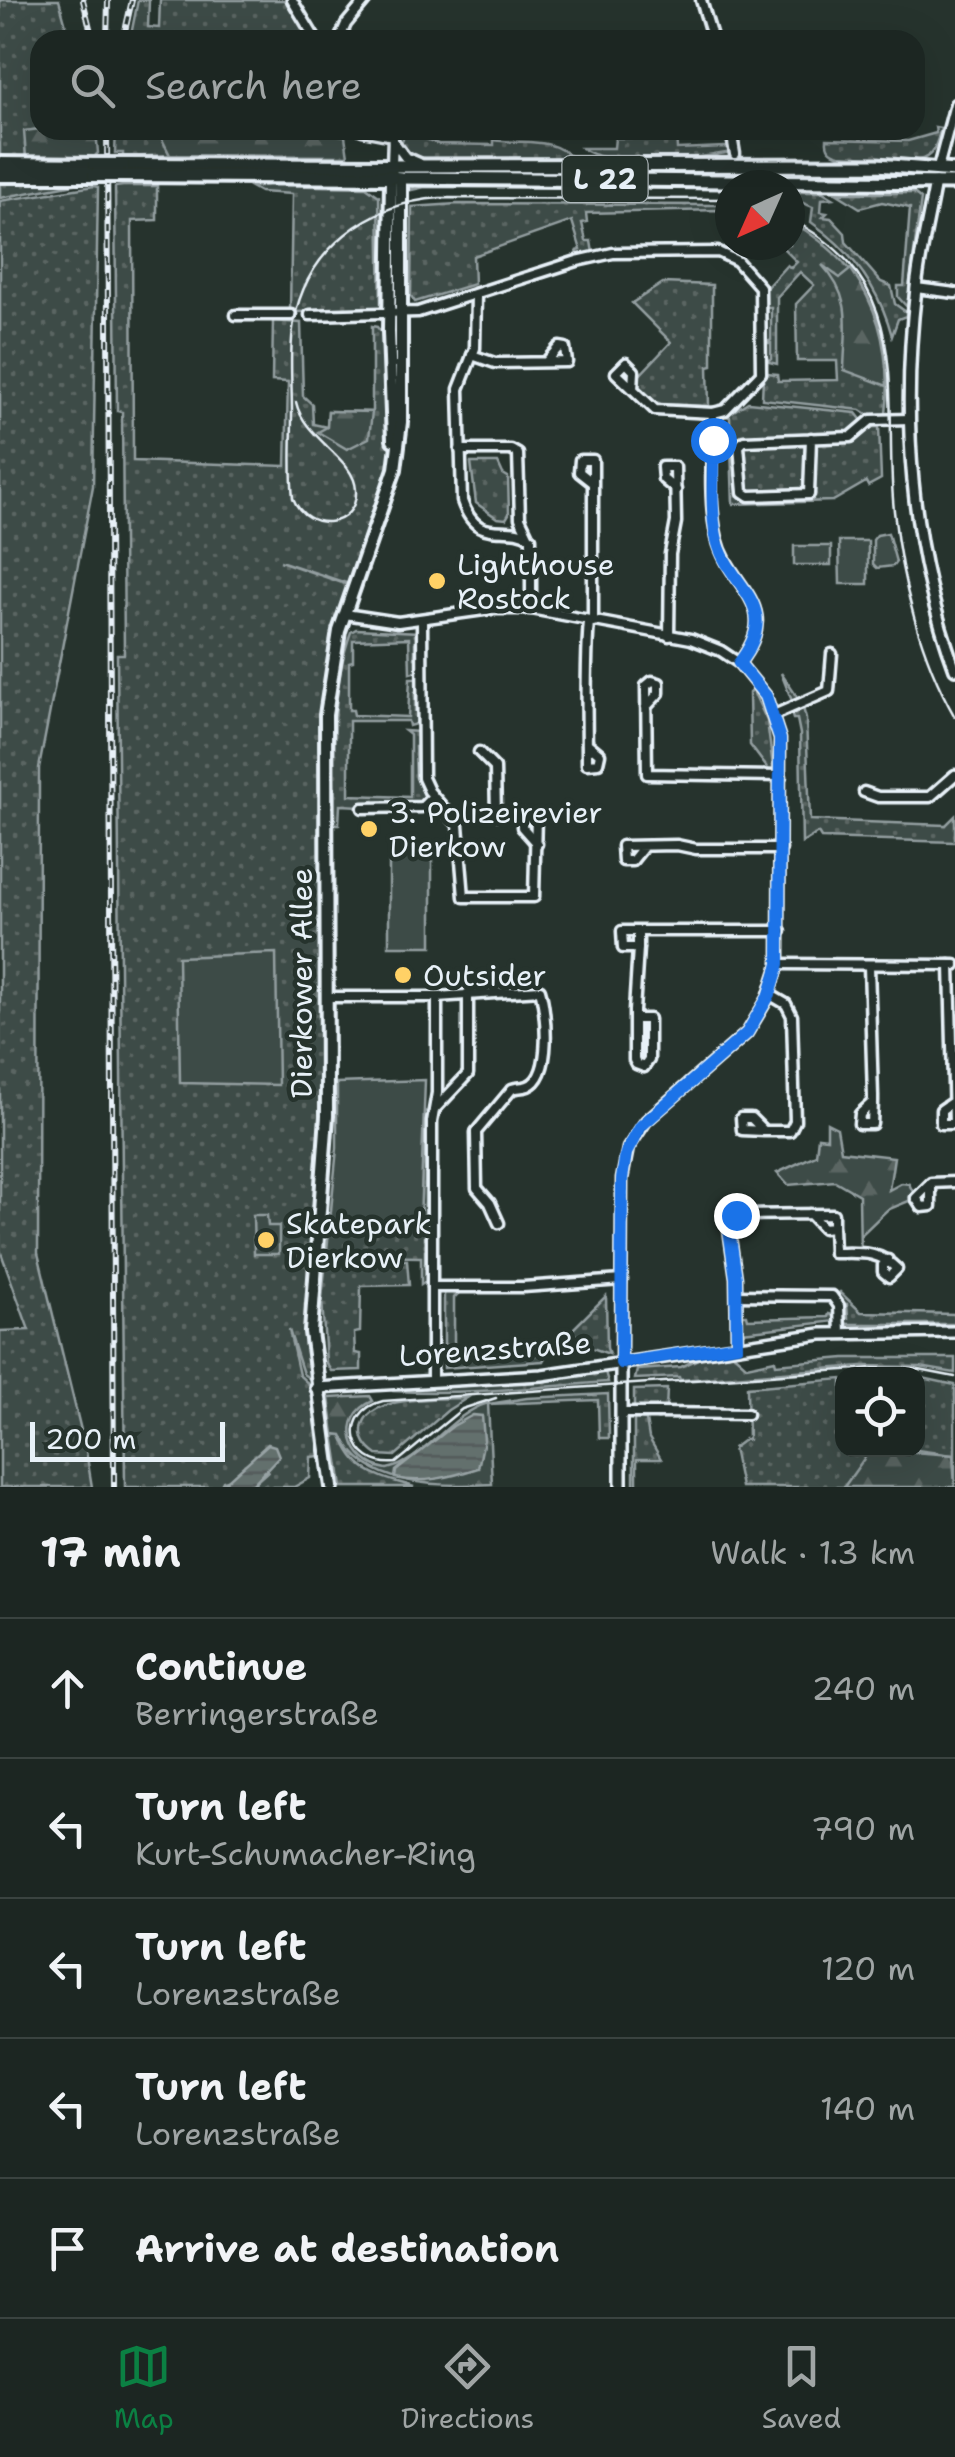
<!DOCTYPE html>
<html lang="en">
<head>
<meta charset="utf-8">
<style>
  body { margin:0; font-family:"Shantell Sans",sans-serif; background:#252e2a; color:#f1f3f6 }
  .controls { position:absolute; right:30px; bottom:30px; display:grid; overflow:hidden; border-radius:20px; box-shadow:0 10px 40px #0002 }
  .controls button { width:90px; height:90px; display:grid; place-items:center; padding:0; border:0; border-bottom:2px solid #3a4340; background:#1c2622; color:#f1f3f6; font:50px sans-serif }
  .compass { position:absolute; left:715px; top:170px; width:90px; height:90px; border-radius:50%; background:#1c2622; box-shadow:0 10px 40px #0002; rotate:225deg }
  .scale { position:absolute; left:30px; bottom:25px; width:195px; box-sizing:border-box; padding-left:10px; border:5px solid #e8f1f8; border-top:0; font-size:28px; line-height:35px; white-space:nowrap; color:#e8f1f8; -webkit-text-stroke:8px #26332d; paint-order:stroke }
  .stop { position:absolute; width:30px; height:30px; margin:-22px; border:8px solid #1a73e8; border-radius:50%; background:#fff }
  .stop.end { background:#1a73e8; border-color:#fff; box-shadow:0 2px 10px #0008 }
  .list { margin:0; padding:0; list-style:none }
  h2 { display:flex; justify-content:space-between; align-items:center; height:130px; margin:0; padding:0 40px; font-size:42px }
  h2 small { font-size:32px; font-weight:400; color:#a0a5a5 }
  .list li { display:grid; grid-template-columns:65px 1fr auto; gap:30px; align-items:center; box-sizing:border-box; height:140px; padding:0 40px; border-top:2px solid #3a4340 }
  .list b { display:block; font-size:38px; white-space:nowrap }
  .list p { margin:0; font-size:32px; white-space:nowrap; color:#a0a5a5 }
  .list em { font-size:32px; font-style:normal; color:#a0a5a5 }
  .icon { flex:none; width:55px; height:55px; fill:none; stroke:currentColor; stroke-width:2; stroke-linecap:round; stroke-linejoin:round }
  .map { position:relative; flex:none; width:955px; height:1487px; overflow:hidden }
  .search { position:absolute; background:#1c2622; box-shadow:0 10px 40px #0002; left:30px; right:30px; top:30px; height:110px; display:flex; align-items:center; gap:25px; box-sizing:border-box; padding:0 35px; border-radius:30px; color:#a0a5a5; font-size:38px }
  .sheet { height:830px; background:#1c2622 }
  nav { display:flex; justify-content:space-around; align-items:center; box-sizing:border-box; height:140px; border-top:2px solid #3a4340; background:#1c2622; font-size:28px; color:#a0a5a5 }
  nav a { display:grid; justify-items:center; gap:5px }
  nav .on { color:#0b8043 }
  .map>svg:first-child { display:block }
</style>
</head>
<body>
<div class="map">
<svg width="955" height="1487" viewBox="0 0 955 1487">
  <defs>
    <pattern id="green-dots" width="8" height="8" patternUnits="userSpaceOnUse" patternTransform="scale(2.5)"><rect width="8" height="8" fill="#3e4b47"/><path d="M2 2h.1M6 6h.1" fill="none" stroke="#5a6562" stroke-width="1.8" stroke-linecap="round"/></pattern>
    <pattern id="forest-firs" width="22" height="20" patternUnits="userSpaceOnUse" patternTransform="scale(2.5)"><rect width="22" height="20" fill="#3e4b47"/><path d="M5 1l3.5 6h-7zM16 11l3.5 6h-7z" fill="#5a6562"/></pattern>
    <pattern id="water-rules" width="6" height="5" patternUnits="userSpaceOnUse" patternTransform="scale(2.5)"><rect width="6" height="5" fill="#636f6d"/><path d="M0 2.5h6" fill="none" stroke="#535a5a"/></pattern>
  </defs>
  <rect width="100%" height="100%" fill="#26332d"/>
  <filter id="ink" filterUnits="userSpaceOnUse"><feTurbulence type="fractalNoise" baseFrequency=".01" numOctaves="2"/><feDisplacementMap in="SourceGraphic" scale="20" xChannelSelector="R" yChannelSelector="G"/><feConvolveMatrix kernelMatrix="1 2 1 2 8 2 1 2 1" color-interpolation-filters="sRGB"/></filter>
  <g filter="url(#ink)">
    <!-- green -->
    <g fill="url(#green-dots)" stroke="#939ea0" stroke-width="2.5">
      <polygon points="0,0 59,0 70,40 40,40 40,129 25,131 26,157 0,157"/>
      <polygon points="138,0 149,0 148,27 159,28 160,0 288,0 310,40 130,40"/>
      <path d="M935,127l6,1c-5,16 -6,29 -23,32l-78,-5c-9,-2 -14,-7 -13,-16l81,2 28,-8z"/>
      <polygon points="116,130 159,133 170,155 123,157 123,153 115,153"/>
      <path d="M407,130h6l1,4 24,10 56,1v-5c31,5 58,-5 81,21l-141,-1 -27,-5 -7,-10z"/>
      <path d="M669,130h7l1,19 48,-2 7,5c-38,7 -118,19 -150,-4h32l1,-10h54z"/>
      <polygon points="567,171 914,171 914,174 813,176 533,174"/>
      <polygon points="0,182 80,183 0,198"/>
      <polygon points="420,183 810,184 818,189 790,189 790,185 730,185 730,188 425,187 407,191"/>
      <polygon points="270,185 366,187 379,196 381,308 375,311 290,312 292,194 260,192 251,187"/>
      <polygon points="94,186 98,187 93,486 39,768 38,1253 86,1451 92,1487 0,1487 0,1331 29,1330 0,1250 0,201"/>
      <polygon points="123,186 157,186 157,220 132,221 133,461 286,466 288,382 272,381 273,321 301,323 303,396 312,404 313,424 327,427 328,411 372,412 372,326 377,327 385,337 393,466 355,586 280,561 351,586 331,650 320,1021 321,1062 324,1070 323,1156 307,1328 310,1379 303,1374 289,1330 299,1375 311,1386 321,1456 311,1457 310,1478 294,1487 250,1487 269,1470 223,1481 220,1487 125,1487 117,654 124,654 122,412 117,411 115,187"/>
      <path d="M790,192h33l10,6 -11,1 -1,13 6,1 -4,4 8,1 14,15 1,9 35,40 10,4 4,18 11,8v4l-8,3 -6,17c-13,-49 -40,-85 -81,-114l2,-15 -23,-9z"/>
      <polygon points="836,193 914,193 921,199 907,307 898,297 898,286 904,286 910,208 882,202 860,208"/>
      <polygon points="457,204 721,205 730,205 730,215 722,216 720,210 586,213 587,222 582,223 586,241 591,241 593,253 578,254 577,251 581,250 572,221 473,256 474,284 415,302 411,296 412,207"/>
      <path d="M790,221c76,43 106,108 96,193l-17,1 -8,-5 -99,-11 1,-21 4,-5 10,1 1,7 60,-1 -1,-19h-40l-1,-57 18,-19 -14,-13 -23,25v67l-12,-3 6,-2v-16h-5l5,-3v-33h-5l-1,-18 22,-24 4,3 6,-6 -17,-17h10z"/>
      <polygon points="663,283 712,285 712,365 708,366 709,406 661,404 661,409 657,408 659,403 653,401 651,405 639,394 639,376 671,342 632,303"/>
      <polygon points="748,402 856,413 867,427 879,427 881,479 868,486 866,482 833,501 733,504 730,417 726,416"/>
      <polygon points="471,463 498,463 503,474 508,477 509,514 506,519 497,518 476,503"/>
      <path d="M356,629l63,3 1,10 -5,1v15h5v12l-10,3 -1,-35 -56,2v21l-4,1v48h4l1,5 54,2 2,-39h7l3,14h-5v19l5,1 -1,11 -10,3 -1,-5h-59v74l61,2v-62l-5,-4 14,1 1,15h-5l1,31 12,20 -2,4 -15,4 -1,-5 -30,1v4h-7v-5l-11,5 -22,-1 -1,19h-4c0,-62 -6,-132 16,-192z"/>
      <polygon points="781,673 802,704 806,719 810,820 946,825 955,816 955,842 821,838 818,833 802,843 800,734 797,719 793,719 788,703 792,701"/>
      <polygon points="756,687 754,693 767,721 773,767 778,768 778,773 771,773 750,745 749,693"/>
      <polygon points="424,1111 431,1114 426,1116 425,1128 425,1239 429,1240 429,1251 425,1251 425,1268 430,1269 430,1279 421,1285 421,1257 361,1256 362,1263 370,1260 407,1260 409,1285 361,1286 360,1332 354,1333 355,1353 361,1354 361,1370 331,1371 326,1363 322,1299 330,1221 420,1223"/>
      <polygon points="444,1290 455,1290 458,1294 454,1298 454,1349 459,1350 459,1354 478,1355 479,1350 548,1352 543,1361 444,1368"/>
      <polygon points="840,1292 861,1312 955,1314 955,1324 847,1324 842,1319 848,1318 847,1304 841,1304 836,1296"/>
      <polygon points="606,1296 607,1348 609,1354 578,1343 568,1334"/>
      <polygon points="729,1350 747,1366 775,1360 776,1364 845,1358 955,1358 955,1373 920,1367 862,1366 680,1380 679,1377 635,1379 637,1370 681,1367 704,1356"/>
      <path d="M605,1372l3,10c-71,5 -143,13 -215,9l-5,-5 142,-4z"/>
      <polygon points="918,1377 955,1385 955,1480 953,1455 917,1450"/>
      <polygon points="842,1379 842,1450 885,1450 868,1454 844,1487 741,1487 733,1448 745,1439 748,1440 747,1387"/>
      <polygon points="667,1389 666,1410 634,1410 634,1390"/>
      <polygon points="608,1394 609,1438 599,1438 598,1400 488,1404 527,1398"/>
      <path d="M467,1398l-19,12 -53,46 -18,-1c-9,-6 -16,-14 -15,-26 3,-35 79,-30 105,-31z"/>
      <polygon points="634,1419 646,1420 649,1438 661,1459 637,1459 637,1487 634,1487"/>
      <path d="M334,1434l8,1c14,39 37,41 72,52h-72z"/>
    </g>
    <!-- forest -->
    <g fill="url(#forest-firs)" stroke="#939ea0" stroke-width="2.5">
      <polygon points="40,129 96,130 98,153 94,157 26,157 24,131"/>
      <polygon points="323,132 345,136 348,156 170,155 159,133"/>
      <path d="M822,265l18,13 11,-9c26,38 35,71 36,117l-43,-16c1,-43 10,-71 -22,-105z"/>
      <polygon points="328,411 372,412 369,438 347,449 318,432 327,427"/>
      <polygon points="827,1123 837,1128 841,1151 894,1157 889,1190 902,1183 909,1184 916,1198 887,1210 861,1235 860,1253 859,1195 835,1181 788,1185 777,1173 816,1155 818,1137 827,1138"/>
      <polygon points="829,1314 836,1316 836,1321 742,1332 742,1315 747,1315 748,1319 828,1317"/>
      <path d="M370,1396l3,5c-37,16 -23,63 14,68 37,-7 61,-54 101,-66l4,81c-53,3 -128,3 -150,-49l-8,-1 -5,-36z"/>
      <polygon points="885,1450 953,1455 955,1487 844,1487 868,1453"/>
    </g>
    <!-- pitch -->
    <g fill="#3e4b47" stroke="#939ea0" stroke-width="2.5">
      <polygon points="888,533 896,562 893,566 877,568 873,564 873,540 877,535"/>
      <polygon points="839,541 868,541 868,584 840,584"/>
      <rect x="794" y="546" width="37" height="19"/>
      <rect x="389" y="857" width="43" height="89"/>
      <polygon points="276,953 278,1085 180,1083 178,957"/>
      <polygon points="425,1080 420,1223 330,1221 337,1148 337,1083"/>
      <polygon points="253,1215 267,1215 268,1226 279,1226 279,1254 254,1254"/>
    </g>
    <!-- water -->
    <g fill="url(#water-rules)" stroke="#98a3a5" stroke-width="2.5">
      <path d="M473,1415l9,1 2,24 -6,28c-27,9 -55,16 -83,10l1,-7 57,-45z"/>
      <polygon points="268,1444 275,1446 279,1456 250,1487 220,1487"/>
    </g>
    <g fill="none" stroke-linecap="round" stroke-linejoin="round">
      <!-- minor casing -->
      <g stroke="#e8f1f8" stroke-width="15">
        <g id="minor">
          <polyline points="292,0 316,40"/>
          <polyline points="701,0 713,40"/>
          <polyline points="339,40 346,24 366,0"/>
          <polyline points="362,130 393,136 392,166"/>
          <polyline points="731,130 735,154"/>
          <polyline points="393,141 405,157 419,163"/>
          <polyline points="938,168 955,104"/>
          <polyline points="916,288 955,293"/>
          <path d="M476,295l-1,53 -16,41 3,112c16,47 44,19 69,37v71"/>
          <polyline points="236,315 291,315"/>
          <polyline points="310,315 418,312 577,261 613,253 718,252 737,261 760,287 761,373 725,410 713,413 655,410 616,373 626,363 634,371 633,389"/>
          <polyline points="472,355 495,363 567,362 565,348 559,347 546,362"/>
          <path d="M713,413c-1,37 -5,90 4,125 12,51 68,66 22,125"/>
          <polyline points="811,438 809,494 749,496 743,492 739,446 744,441 851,437 871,420 909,419"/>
          <polyline points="460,450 511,450 518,454 520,518 528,535"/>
          <polyline points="593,483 579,472 580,460 593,460 593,622"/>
          <polyline points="345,614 398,622 491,609 531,609 691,639 721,651 739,663 766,696 780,739 779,964 768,998 747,1033 646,1121 628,1148 622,1179 621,1363"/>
          <polyline points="422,620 423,778 429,791 458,825 464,897 534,897 536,816 496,814 495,768 479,752"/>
          <polyline points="669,636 670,554 676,522 675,467 662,467 663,479 676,490"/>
          <polyline points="646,707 659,693 659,683 652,681 646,686 647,774 781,776"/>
          <polyline points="774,715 829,691 832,654"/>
          <path d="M587,743l13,11 -2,9 -11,1c0,-48 -2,-96 2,-143"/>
          <polyline points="864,792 878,797 930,797 955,775"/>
          <polyline points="363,808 422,807 433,796"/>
          <polyline points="522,815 522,827 537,844"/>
          <polyline points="644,846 632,861 623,861 622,846 677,845 696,849 781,849"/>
          <polyline points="638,931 638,948 623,948 622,931 781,931"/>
          <polyline points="779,964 955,965"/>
          <polyline points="950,965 954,1124 941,1124 941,1110 954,1101"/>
          <polyline points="869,966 873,1096 873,1102 860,1114 859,1124 872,1124 873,1102"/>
          <path d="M326,997h111l103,-7c6,20 13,86 -12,96 -5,2 -11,1 -16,3l-36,43 1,56 13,15 9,20"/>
          <polyline points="634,1019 649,1019 649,1060 644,1067 636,1064 634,1060 634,1011 638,948"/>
          <polyline points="435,1109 468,1074 468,993"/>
          <polyline points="764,1131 742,1130 741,1118 751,1118 764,1131 790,1131 795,1121 792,1016 786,1004 769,994"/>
          <polyline points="931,1183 931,1206 922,1207 916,1198 931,1183 955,1182"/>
          <path d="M833,1227l1,26c26,0 44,-3 63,16l-8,8 -6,-5v-7l5,-5"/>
          <polyline points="432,1287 523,1287 622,1280"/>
          <polyline points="737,1295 832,1296 839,1306 840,1333"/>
          <path d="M737,1345l-1,-67 -9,-62c35,-2 71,-2 106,-2v13l-10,1 -13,-14"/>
          <polyline points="432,1381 432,1122 437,1093 437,997"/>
          <polyline points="621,1413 658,1413 647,1413"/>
          <polyline points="658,1413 747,1414"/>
        </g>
      </g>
      <!-- tertiary casing -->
      <g stroke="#e8f1f8" stroke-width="16">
        <g id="tertiary">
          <path d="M935,182c-6,35 -15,70 -19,106 -15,128 -6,260 39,381"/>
          <polyline points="621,1363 621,1487"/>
          <polyline points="316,1388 542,1375 821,1334 955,1332"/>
        </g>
      </g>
      <!-- secondary casing -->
      <g stroke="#e8f1f8" stroke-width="18">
        <g id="secondary">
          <polyline points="391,177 389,332 393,440"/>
          <polyline points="332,1487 311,1332 327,1116 326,715 339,631 395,469 401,422 401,178"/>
        </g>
      </g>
      <!-- primary casing -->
      <g stroke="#e8f1f8" stroke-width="19">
        <g id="primary">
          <polyline points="392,166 877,165 955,171"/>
          <polyline points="391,171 391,177 401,178 955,183"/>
        </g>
      </g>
      <!-- trunk casing -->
      <g stroke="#e8f1f8" stroke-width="20">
        <g id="trunk">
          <polyline points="0,164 94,165"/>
          <polyline points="123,165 392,166"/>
          <polyline points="0,175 94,175"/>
          <polyline points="123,175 391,177"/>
        </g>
      </g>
      <!-- minor -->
      <use href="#minor" stroke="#26332d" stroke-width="8"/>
      <!-- tertiary -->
      <use href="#tertiary" stroke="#26332d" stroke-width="9"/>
      <!-- secondary -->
      <use href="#secondary" stroke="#26332d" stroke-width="10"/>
      <!-- primary -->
      <use href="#primary" stroke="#26332d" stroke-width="11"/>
      <!-- trunk -->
      <use href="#trunk" stroke="#26332d" stroke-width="12"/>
      <!-- tram -->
      <g stroke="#e8f1f8" stroke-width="2.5">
        <path d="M790,219c129,65 92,177 104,292 7,69 26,145 61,206"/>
        <path d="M296,402c8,37 59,56 60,88 2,38 -49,44 -63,8 -3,-28 -1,-56 -1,-84 0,-30 -3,-62 2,-92 12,-72 76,-120 146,-124l290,1"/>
        <path d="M496,1398l-34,11 -66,54c-46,5 -58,-51 -13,-62l490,-33 41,1 41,8"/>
      </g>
      <!-- rail casing -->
      <g stroke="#e8f1f8" stroke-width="6">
        <g id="rail">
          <polyline points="83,0 93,40"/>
          <polyline points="107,40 108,0"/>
          <polyline points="123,40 132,0"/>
          <polyline points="107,130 114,1487"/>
        </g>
      </g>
      <!-- rail -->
      <use href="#rail" stroke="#26332d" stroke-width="2.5" stroke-dasharray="8" stroke-linecap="butt"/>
      <!-- trunk-bridge casing -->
      <g stroke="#e8f1f8" stroke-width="20" stroke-linecap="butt">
        <g id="trunk-bridge">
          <polyline points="94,165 123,165"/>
          <polyline points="94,175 123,175"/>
        </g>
      </g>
      <!-- trunk-bridge -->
      <use href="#trunk-bridge" stroke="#26332d" stroke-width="12"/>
    </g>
  </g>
  <g fill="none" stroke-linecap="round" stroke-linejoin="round" filter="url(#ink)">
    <!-- route -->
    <path stroke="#1a73e8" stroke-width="12" d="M713,440c1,32 -3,65 3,96 10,52 70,67 23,127l27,33 14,43 -1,225 -9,30 -23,39 -106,93 -15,27 -4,26 -1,184 116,-18 -1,-67 -9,-62 9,-1"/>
  </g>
  <!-- markers -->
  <g fill="#ffd166" stroke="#26332d" stroke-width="4">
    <circle cx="437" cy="581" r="10"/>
    <circle cx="369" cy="829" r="10"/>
    <circle cx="403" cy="975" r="10"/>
    <circle cx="266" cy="1240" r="10"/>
  </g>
  <g text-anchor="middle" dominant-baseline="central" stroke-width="9" stroke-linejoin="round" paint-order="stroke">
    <!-- shield labels -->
    <rect fill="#26332d" stroke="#aeb8bb" stroke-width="2.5" x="562.5" y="156" width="85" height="46" rx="8"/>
    <g font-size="28" font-weight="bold" fill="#e8f1f8">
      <text x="605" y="179">L 22</text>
    </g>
    <!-- poi labels -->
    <g font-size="30" fill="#e8f1f8" stroke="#26332d" text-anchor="start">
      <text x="457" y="564">Lighthouse<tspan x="457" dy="34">Rostock</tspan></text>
      <text x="389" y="812">3. Polizeirevier<tspan x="389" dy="34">Dierkow</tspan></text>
      <text x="423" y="975">Outsider</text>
      <text x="286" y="1223">Skatepark<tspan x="286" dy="34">Dierkow</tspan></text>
    </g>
    <!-- street labels -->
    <g font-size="30" fill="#e8f1f8" stroke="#26332d">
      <text transform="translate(301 983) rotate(-90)">Dierkower Allee</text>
      <text transform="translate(495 1349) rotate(-4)">Lorenzstraße</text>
    </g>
  </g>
</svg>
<div class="controls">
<button><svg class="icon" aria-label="locate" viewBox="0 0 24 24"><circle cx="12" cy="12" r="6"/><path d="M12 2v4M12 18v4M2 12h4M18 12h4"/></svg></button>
</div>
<svg class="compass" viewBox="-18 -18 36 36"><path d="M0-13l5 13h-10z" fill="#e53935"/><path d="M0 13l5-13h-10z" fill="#a0a5a5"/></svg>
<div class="scale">200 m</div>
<div class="stop" style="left:713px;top:440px"></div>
<div class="stop end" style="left:736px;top:1215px"></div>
<div class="search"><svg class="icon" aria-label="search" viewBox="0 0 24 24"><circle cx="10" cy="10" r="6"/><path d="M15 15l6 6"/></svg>Search here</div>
</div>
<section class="sheet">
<h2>17 min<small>Walk · 1.3 km</small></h2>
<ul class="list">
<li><svg class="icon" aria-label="ahead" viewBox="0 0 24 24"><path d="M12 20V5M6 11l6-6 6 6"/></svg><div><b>Continue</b><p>Berringerstraße</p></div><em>240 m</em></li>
<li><svg class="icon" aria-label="left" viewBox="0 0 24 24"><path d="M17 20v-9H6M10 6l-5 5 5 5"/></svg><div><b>Turn left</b><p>Kurt-Schumacher-Ring</p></div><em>790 m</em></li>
<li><svg class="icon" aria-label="left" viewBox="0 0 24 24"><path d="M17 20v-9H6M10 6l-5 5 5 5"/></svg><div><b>Turn left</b><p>Lorenzstraße</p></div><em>120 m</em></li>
<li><svg class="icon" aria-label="left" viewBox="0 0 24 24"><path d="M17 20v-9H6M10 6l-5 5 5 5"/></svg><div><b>Turn left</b><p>Lorenzstraße</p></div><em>140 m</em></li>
<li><svg class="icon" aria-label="arrive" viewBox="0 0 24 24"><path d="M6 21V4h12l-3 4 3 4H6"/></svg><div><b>Arrive at destination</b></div></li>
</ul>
</section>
<nav>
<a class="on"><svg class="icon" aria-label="map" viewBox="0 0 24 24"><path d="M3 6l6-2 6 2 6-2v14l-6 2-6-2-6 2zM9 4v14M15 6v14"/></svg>Map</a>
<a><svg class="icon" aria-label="directions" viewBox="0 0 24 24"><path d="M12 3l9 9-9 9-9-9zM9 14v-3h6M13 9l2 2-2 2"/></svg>Directions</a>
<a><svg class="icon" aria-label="saved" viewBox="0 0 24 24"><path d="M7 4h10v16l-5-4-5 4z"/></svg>Saved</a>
</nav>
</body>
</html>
